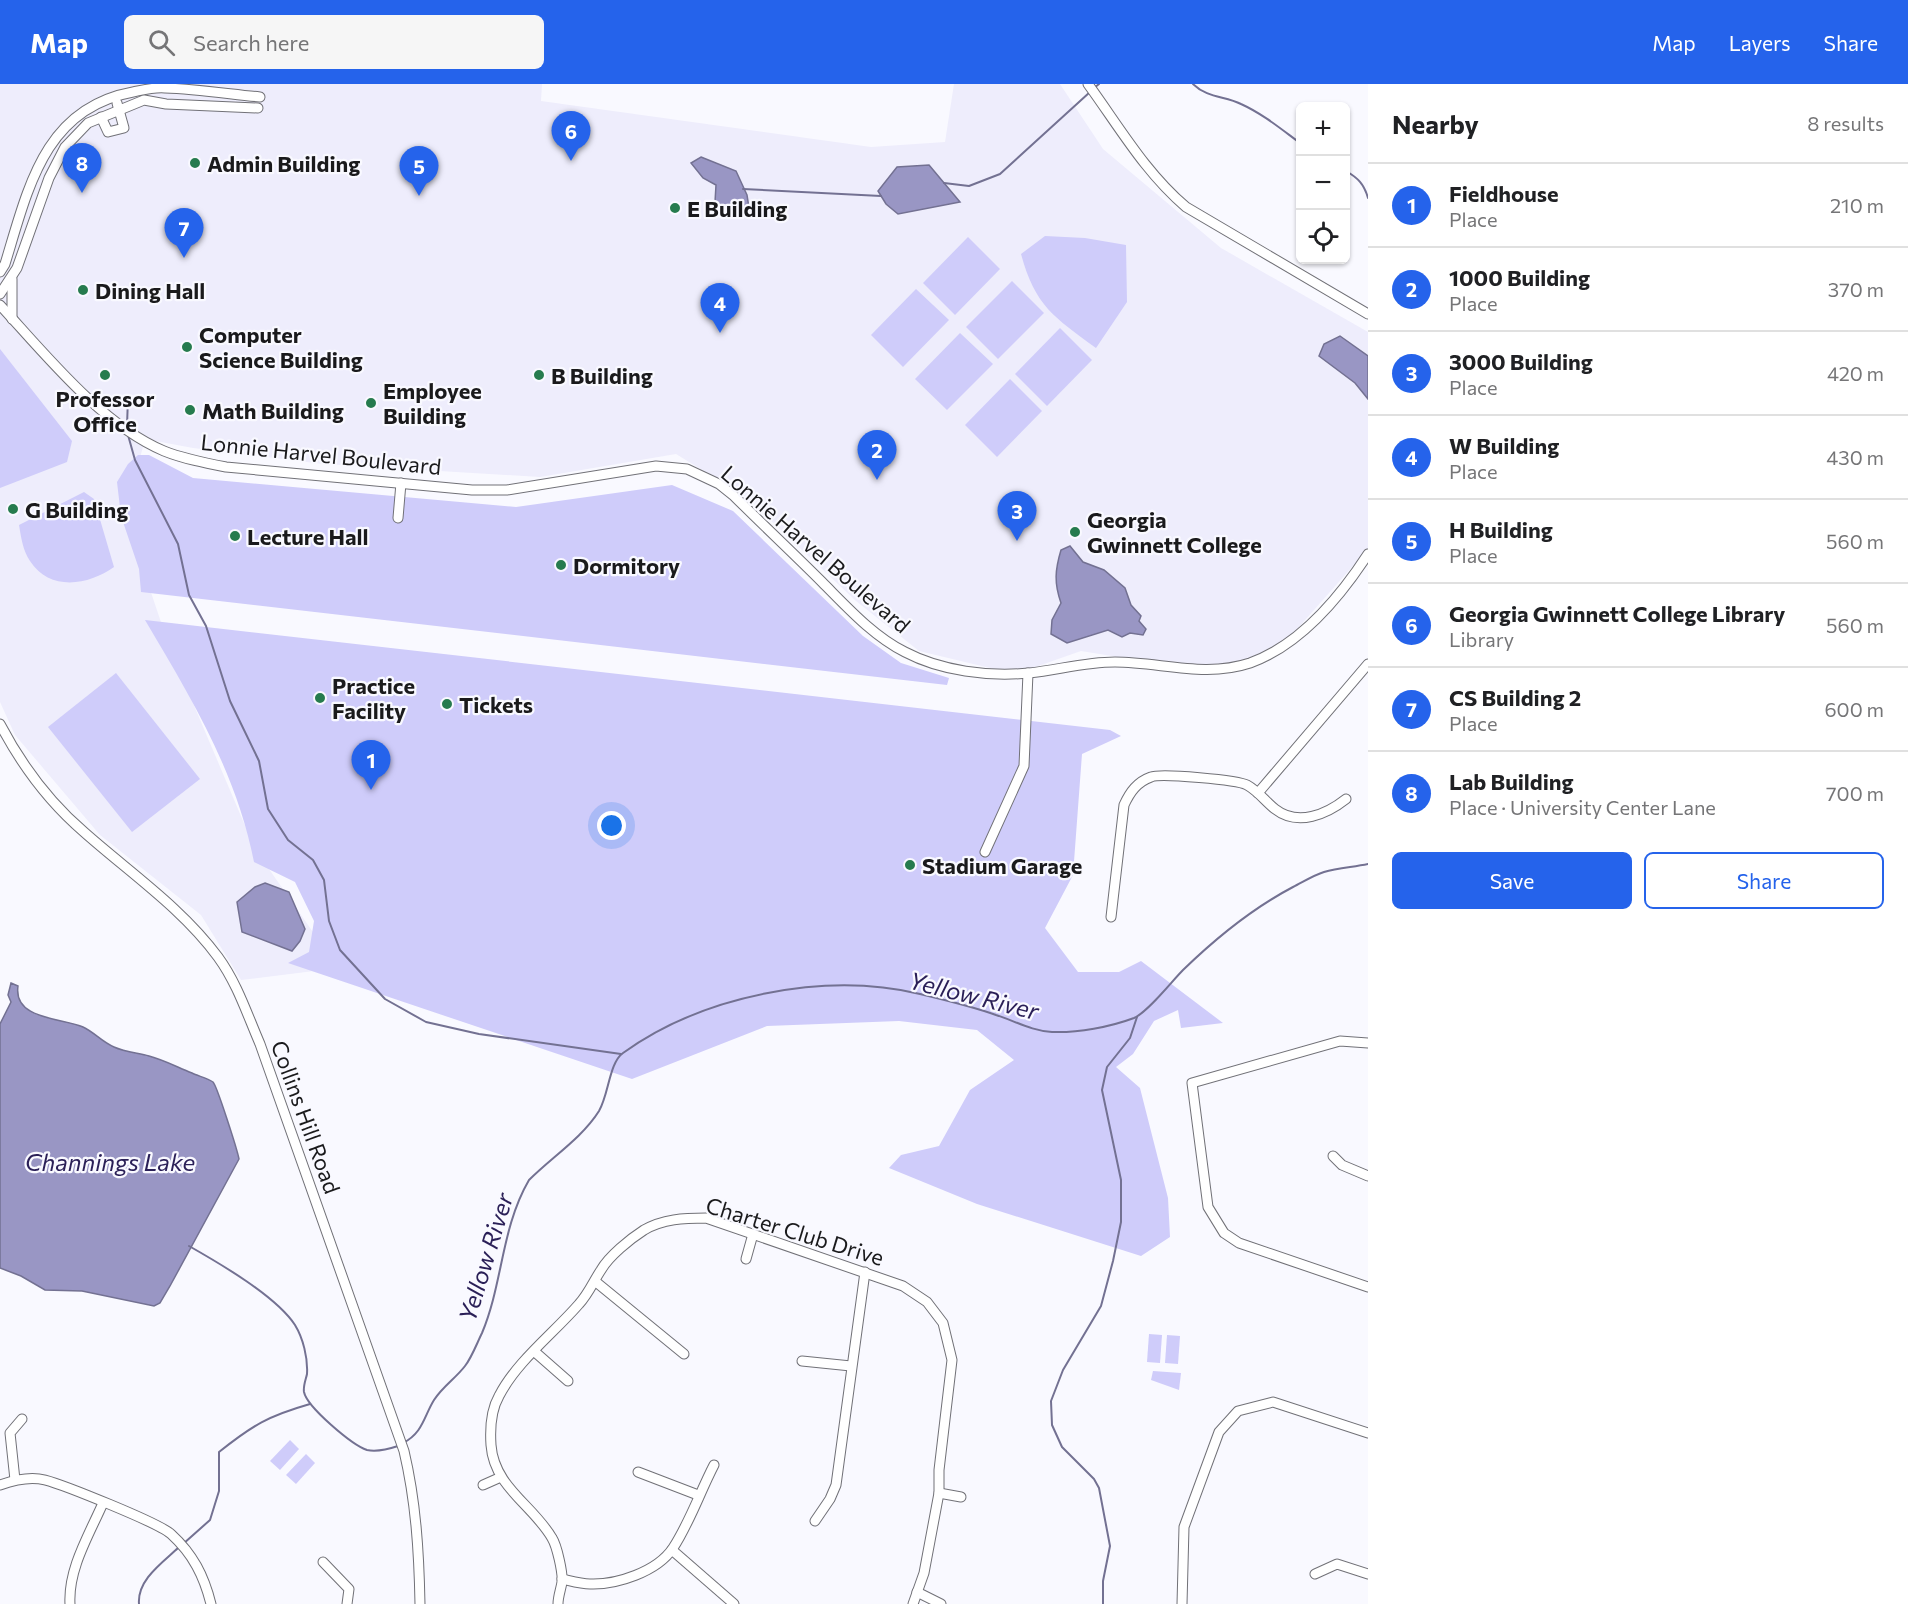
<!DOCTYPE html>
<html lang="en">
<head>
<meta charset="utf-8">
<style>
  body { margin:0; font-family:Commissioner,sans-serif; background:#f6f6f6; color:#202124 }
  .controls { position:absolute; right:18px; top:18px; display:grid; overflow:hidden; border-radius:9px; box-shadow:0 2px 4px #0004 }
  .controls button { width:54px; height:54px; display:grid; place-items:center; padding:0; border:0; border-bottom:2px solid #e0e0e0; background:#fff; color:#202124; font:30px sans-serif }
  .you { position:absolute; left:612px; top:742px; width:21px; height:21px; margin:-15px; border:4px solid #fff; border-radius:50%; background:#1a73e8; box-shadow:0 0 0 9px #1a73e833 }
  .badge { display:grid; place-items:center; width:39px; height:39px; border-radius:50%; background:#2563eb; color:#fff; font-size:20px; font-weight:700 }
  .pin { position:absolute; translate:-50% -50px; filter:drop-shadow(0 2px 3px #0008) }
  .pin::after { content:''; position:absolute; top:32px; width:21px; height:18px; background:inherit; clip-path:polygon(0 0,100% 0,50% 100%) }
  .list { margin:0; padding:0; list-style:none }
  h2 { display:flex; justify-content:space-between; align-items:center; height:78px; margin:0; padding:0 24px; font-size:26px }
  h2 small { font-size:20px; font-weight:400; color:#757577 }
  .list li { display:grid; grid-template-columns:39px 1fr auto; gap:18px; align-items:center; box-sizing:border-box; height:84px; padding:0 24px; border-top:2px solid #e0e0e0 }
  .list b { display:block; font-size:22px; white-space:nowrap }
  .list p { margin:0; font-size:20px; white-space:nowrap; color:#757577 }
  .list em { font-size:20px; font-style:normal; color:#757577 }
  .actions { display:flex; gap:12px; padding:18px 24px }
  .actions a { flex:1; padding:14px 0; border:2px solid #2563eb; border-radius:9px; text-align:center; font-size:21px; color:#2563eb }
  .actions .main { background:#2563eb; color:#fff }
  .icon { flex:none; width:33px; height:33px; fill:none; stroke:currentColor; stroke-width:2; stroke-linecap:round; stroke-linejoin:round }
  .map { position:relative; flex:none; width:1368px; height:1520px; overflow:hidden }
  header { display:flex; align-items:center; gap:36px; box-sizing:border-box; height:84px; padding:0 30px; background:#2563eb; color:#fff }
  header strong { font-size:28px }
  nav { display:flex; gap:33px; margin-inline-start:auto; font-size:21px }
  .search { width:420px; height:54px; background:#f6f6f6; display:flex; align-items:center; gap:15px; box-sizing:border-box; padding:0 21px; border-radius:9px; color:#757577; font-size:22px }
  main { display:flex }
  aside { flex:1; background:#fff }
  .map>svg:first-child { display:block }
</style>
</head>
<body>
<header>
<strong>Map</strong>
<div class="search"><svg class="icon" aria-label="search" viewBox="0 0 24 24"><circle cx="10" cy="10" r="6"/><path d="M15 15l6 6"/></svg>Search here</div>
<nav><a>Map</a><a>Layers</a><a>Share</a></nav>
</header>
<main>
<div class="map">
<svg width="1368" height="1520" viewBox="0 0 1368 1520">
  <rect width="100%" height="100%" fill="#f9f9ff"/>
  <!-- built -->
  <polygon fill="#eeedfc" points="0,0 542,0 541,17 871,63 945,58 954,0 1060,0 1103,65 1221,164 1368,248 1368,465 1275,570 1211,588 1081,567 1015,590 919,567 856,517 746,413 676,370 540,393 323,380 193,364 145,355 125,431 170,565 255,765 338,884 241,896 201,831 100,751 15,651 0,618"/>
  <!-- green -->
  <g fill="#cfccfa">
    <path d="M1045,152l40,2 41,7 1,57 -31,46c-42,-31 -61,-42 -75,-94z"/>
    <polygon points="968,153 1000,185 955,231 923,199"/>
    <polygon points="1012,197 1044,229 998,275 966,243"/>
    <polygon points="916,205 949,236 903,283 871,251"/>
    <polygon points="1060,244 1092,276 1047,322 1015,290"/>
    <polygon points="960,249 993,280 947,326 915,295"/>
    <polygon points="0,265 72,357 67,378 0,404"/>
    <polygon points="1010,295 1042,327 997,373 965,341"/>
    <polygon points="138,371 149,371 193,394 516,423 672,401 733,427 863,552 901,579 949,594 947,601 141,508 139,485 121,432 117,398 128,380"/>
    <path d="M84,408l10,7 20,68c-25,18 -64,25 -84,-6 -7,-10 -9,-24 -11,-36z"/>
    <path d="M145,536l965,110 11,6 -39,18 -9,121 -28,53 33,44h41l22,-11 82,62 -42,5 -3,-18 -24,11 -21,33 -17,13 24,21 28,110 2,39 -29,19 -164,-52 -88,-36 12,-13 38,-9 31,-56 44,-30 -37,-30 -78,-9 -132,5 -135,53 -344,-116 21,-11 5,-31 -19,-39 -41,-20c-18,-91 -63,-164 -109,-242z"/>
    <polygon points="116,589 200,695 132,748 48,643"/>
    <polygon points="1149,1250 1162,1251 1160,1279 1147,1278"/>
    <polygon points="1167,1251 1180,1252 1178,1280 1165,1279"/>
    <polygon points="1153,1287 1181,1289 1179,1306 1151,1296"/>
    <polygon points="290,1356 299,1365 280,1386 270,1377"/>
    <polygon points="306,1370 315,1379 296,1400 286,1391"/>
  </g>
  <!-- water -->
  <g fill="#9996c4" stroke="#737192" stroke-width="1.5">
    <polygon points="701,73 736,87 747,111 749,124 741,120 726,123 715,118 716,101 703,94 691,79"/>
    <polygon points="929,81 960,118 898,130 886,120 878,107 897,83"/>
    <polygon points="1340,252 1368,272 1368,315 1355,299 1319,272 1324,260"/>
    <path d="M1070,462l13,16 21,8 21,18 6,17 10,11 -2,5 7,8 -3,6 -13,-2 -8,4 -14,-7 -41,13 -16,-9 1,-14 9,-17c-7,-20 -6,-33 0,-53z"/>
    <polygon points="265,799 289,808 305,845 300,857 292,867 242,848 237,818 255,803"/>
    <path d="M11,899l7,3c-5,34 45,32 65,41 11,5 19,15 31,20 11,5 24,6 35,9 15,4 28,11 43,17 6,3 15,5 21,9 4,4 24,67 26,77l-69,127 -10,17 -6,3 -72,-15 -37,-1 -24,-14 -21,-8v-244l11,-22 -3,-7z"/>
  </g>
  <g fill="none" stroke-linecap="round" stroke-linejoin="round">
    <!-- stream -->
    <g stroke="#737192" stroke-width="2">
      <path d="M1193,0c14,14 32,12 48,20 22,10 40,25 59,39"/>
      <polyline points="1094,4 1099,0"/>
      <path d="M1346,87c12,7 18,13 22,27"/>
      <polyline points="944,99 969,102 1000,90 1090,8"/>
      <polyline points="743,105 881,112"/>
      <polyline points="127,342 128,313"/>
      <polyline points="128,351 135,376 178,460 189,511 206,542 230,617 259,677 268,725 288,756 313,776 324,796 329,837 340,866 385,915 426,938 479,950 621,970"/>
      <path d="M189,1162c30,17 87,50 106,79 8,13 13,33 12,49 -1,5 -4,12 -3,18 3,15 48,53 63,58 10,2 22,-1 31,-4"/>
      <path d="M403,1359c20,-10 21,-27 31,-43 9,-14 22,-22 31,-34 7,-9 12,-23 17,-33 21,-50 19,-105 47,-153 23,-23 53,-42 70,-69 10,-17 10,-48 24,-58 79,-57 201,-82 297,-59 25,6 51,12 76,21 19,6 36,16 56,17 26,1 58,-5 82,-14 14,-6 38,-37 49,-48 34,-33 68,-61 110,-83 10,-5 21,-12 31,-15 14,-4 30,-5 44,-8"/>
      <path d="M183,1460l27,-24 9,-29v-39c34,-27 49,-36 91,-48"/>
      <path d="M139,1520c-2,-24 23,-41 39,-56"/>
      <polyline points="1103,1520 1103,1497 1110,1462 1099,1404 1094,1395 1062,1363 1052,1341 1051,1317 1063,1286 1101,1222 1113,1177 1121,1138 1121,1096 1102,1006 1107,983 1130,954 1137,933"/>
    </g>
    <!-- minor casing -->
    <g stroke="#717177" stroke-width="11">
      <g id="minor">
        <path d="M1088,0c32,44 57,88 98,123l182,107"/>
        <polyline points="101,33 108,48 124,44 117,19"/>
        <path d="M0,188l5,-8c23,-75 39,-156 128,-172 10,-2 21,-5 32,-4 31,1 64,6 95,9"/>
        <polyline points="12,195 12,235"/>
        <polyline points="0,210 17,184 49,94 65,63 88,39 144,16 166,20 258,24"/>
        <path d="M0,221c45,49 102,120 164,146 20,8 41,12 62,16l246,23h35l149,-24 31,3 32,15 15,12c29,29 59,57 88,86 25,25 51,54 83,70 36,19 84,25 124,21 29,-3 56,-11 86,-11 45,0 90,16 135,1 50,-18 90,-66 118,-109"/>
        <polyline points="398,434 401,399"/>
        <path d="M0,640c21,40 49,78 84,108 45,40 98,76 134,125 19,26 29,57 42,87l144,407c12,51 15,101 16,153"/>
        <polyline points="1258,709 1368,580"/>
        <polyline points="985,768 1024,682 1028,589"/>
        <path d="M1111,833l13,-112c6,-13 13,-23 27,-28 10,-4 87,3 96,8 11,6 18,16 28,24 23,18 52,5 71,-10"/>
        <polyline points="1368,959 1340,957 1192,999 1208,1123 1224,1149 1239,1159 1368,1203"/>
        <polyline points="1333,1072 1342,1081 1368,1092"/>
        <polyline points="746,1175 753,1150"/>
        <polyline points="596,1198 684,1270"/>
        <polyline points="535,1268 568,1297"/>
        <polyline points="802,1277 851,1282"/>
        <polyline points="638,1388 698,1411"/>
        <polyline points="15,1396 10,1349 22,1335"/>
        <path d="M0,1401c14,-5 30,-9 45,-5 19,5 114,43 126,54 22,20 33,42 40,70"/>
        <polyline points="483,1401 501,1393"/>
        <polyline points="939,1409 961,1413"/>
        <polyline points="815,1437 830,1415 836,1401 865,1188"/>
        <polyline points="672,1466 734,1520"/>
        <polyline points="323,1478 349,1505 347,1520"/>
        <polyline points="1315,1490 1337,1480 1368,1490"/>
        <path d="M562,1495c9,2 19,5 28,5 26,1 67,-12 83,-36 16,-24 27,-56 41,-83"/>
        <polyline points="917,1508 941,1520"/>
        <path d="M70,1520c-2,-35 19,-69 33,-101"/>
        <path d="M558,1520c0,-8 3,-15 4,-22 1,-9 -5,-36 -10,-44 -19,-33 -58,-51 -61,-93 -1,-15 0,-35 8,-49 18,-35 54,-62 80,-92 10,-11 14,-22 22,-34 8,-14 29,-31 43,-40 19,-11 40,-12 62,-12l197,68 24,16 16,21 9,37 -13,110v23l-15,80 -11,31"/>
        <polyline points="1182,1520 1184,1443 1219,1348 1238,1327 1273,1318 1368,1349"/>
      </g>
    </g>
    <!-- minor -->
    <use href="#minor" stroke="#fff" stroke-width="9"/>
  </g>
  <!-- markers -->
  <g fill="#267b4e" stroke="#f9f9ff" stroke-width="2">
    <circle cx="195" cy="79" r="6"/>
    <circle cx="675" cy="124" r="6"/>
    <circle cx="83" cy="206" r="6"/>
    <circle cx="187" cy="263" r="6"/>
    <circle cx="105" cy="291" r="6"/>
    <circle cx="539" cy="291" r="6"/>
    <circle cx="371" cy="319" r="6"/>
    <circle cx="190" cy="326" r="6"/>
    <circle cx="13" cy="425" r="6"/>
    <circle cx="1075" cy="448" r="6"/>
    <circle cx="235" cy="452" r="6"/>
    <circle cx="561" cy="481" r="6"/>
    <circle cx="320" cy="614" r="6"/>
    <circle cx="447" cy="620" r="6"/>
    <circle cx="910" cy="781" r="6"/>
  </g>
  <g text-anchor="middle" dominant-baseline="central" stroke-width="4.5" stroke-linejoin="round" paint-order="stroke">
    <!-- poi labels -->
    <g font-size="22" font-weight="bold" fill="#1a1a1c" stroke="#f9f9ff" text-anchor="start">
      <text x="207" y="79">Admin Building</text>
      <text x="687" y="124">E Building</text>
      <text x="95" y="206">Dining Hall</text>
      <text x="199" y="250">Computer<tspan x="199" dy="25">Science Building</tspan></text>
      <text x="551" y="291">B Building</text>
      <text x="383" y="306">Employee<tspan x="383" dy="25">Building</tspan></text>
      <text x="105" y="314" text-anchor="middle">Professor<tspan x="105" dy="25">Office</tspan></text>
      <text x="202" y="326">Math Building</text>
      <text x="25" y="425">G Building</text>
      <text x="1087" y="435">Georgia<tspan x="1087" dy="25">Gwinnett College</tspan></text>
      <text x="247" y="452">Lecture Hall</text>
      <text x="573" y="481">Dormitory</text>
      <text x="332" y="601">Practice<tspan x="332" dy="25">Facility</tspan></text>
      <text x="459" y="620">Tickets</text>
      <text x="922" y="781">Stadium Garage</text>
    </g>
    <!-- street labels -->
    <g font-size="22" fill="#1a1a1c" stroke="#f9f9ff">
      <text transform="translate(321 370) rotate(6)">Lonnie Harvel Boulevard</text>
      <text transform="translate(816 465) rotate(41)">Lonnie Harvel Boulevard</text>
      <text transform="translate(306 1033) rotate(70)">Collins Hill Road</text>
      <text transform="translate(795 1147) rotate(17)">Charter Club Drive</text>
    </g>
    <!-- water labels -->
    <g font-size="24" font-style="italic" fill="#2a1f57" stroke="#f9f9ff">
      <text transform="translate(974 911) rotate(14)">Yellow River</text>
      <text x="110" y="1077">Channings Lake</text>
      <text transform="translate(485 1173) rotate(-73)">Yellow River</text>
    </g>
  </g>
</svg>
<div class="controls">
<button>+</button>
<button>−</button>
<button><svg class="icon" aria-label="locate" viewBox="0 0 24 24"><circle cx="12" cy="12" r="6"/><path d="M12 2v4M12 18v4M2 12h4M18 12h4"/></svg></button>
</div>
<div class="you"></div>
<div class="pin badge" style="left:371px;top:706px">1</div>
<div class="pin badge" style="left:877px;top:396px">2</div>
<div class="pin badge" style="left:1017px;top:457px">3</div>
<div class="pin badge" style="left:720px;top:249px">4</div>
<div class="pin badge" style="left:419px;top:112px">5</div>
<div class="pin badge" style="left:571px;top:77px">6</div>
<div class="pin badge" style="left:184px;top:174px">7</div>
<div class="pin badge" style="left:82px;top:109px">8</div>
</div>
<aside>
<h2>Nearby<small>8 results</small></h2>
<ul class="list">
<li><span class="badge">1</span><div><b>Fieldhouse</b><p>Place</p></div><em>210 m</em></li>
<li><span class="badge">2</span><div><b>1000 Building</b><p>Place</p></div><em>370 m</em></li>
<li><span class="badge">3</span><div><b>3000 Building</b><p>Place</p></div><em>420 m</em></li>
<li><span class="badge">4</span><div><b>W Building</b><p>Place</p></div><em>430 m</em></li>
<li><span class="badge">5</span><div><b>H Building</b><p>Place</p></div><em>560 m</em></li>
<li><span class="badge">6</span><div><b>Georgia Gwinnett College Library</b><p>Library</p></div><em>560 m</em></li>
<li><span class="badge">7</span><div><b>CS Building 2</b><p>Place</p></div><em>600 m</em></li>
<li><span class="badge">8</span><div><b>Lab Building</b><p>Place · University Center Lane</p></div><em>700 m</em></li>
</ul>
<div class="actions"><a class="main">Save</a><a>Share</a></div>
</aside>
</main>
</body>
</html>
